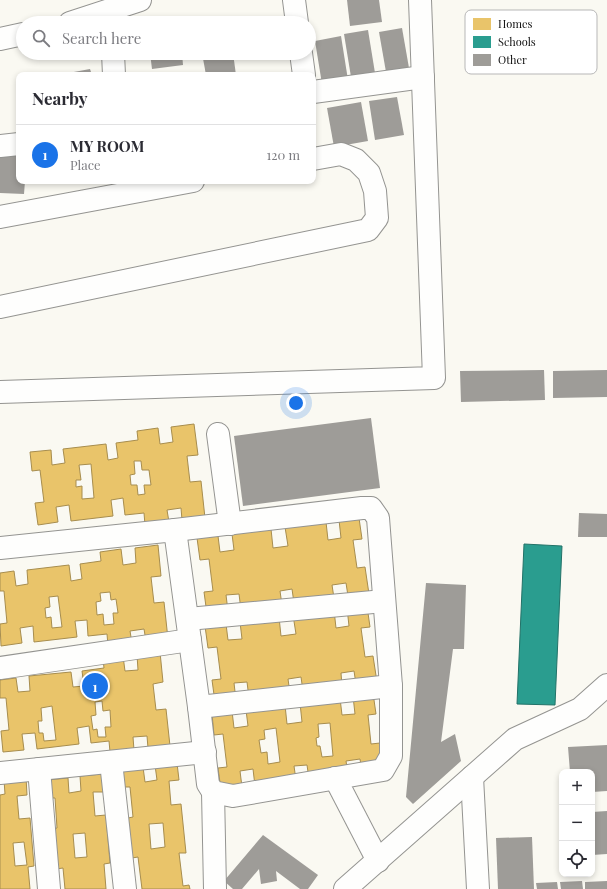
<!DOCTYPE html>
<html lang="en">
<head>
<meta charset="utf-8">
<style>
  body { margin:0; font-family:"Playfair Display",serif; background:#f2f2f3; color:#2b2b33 }
  .controls { position:absolute; right:12px; bottom:12px; display:grid; overflow:hidden; border-radius:8px; box-shadow:0 2px 6px #0003 }
  .controls button { width:36px; height:36px; display:grid; place-items:center; padding:0; border:0; border-bottom:1px solid #e1e1e2; background:#fff; color:#2b2b33; font:20px sans-serif }
  .you { position:absolute; left:296px; top:403px; width:14px; height:14px; margin:-10px; border:3px solid #fff; border-radius:50%; background:#1a73e8; box-shadow:0 0 0 6px #1a73e833 }
  .badge { display:grid; place-items:center; width:26px; height:26px; border-radius:50%; background:#1a73e8; color:#fff; font-size:13px; font-weight:700 }
  .pin { position:absolute; translate:-50% -50%; border:2px solid #fff; box-shadow:0 1px 4px #0006 }
  .list { margin:0; padding:0; list-style:none }
  h2 { display:flex; justify-content:space-between; align-items:center; height:52px; margin:0; padding:0 16px; font-size:17px }
  h2 small { font-size:13px; font-weight:400; color:#7c7c81 }
  .list li { display:grid; grid-template-columns:26px 1fr auto; gap:12px; align-items:center; box-sizing:border-box; height:60px; padding:0 16px; border-top:1px solid #e1e1e2 }
  .list b { display:block; font-size:15px; white-space:nowrap }
  .list p { margin:0; font-size:13px; white-space:nowrap; color:#7c7c81 }
  .list em { font-size:13px; font-style:normal; color:#7c7c81 }
  .icon { flex:none; width:22px; height:22px; fill:none; stroke:currentColor; stroke-width:2; stroke-linecap:round; stroke-linejoin:round }
  .map { position:relative; flex:none; width:607px; height:889px; overflow:hidden }
  .search { position:absolute; background:#fff; box-shadow:0 2px 6px #0003; left:16px; top:16px; width:300px; height:44px; display:flex; align-items:center; gap:10px; box-sizing:border-box; padding:0 14px; border-radius:22px; color:#7c7c81; font-size:15px }
  .panel { position:absolute; background:#fff; box-shadow:0 2px 6px #0003; left:16px; top:72px; width:300px; height:112px; border-radius:8px }
  .map>svg:first-child { display:block }
</style>
</head>
<body>
<div class="map">
<svg width="607" height="889" viewBox="0 0 607 889">
  <rect width="100%" height="100%" fill="#faf9f2"/>
  <!-- homes -->
  <g fill="#e9c46a" stroke="#a78d4e" fill-rule="evenodd">
    <path d="M194,424l4,31 -11,1 3,26 11,-1 4,37 -23,2 -1,-12 -14,2 2,12 -24,3 -1,-12 -19,2 -2,-17 -12,2 2,16 -42,5 -2,-16 -13,2 2,15 -20,3 -3,-22 9,-1 -4,-32 -8,1 -2,-19 21,-2 1,15 13,-2 -2,-14 43,-5 2,16 10,-2 -2,-15 22,-3 -1,-9 21,-3 2,16 13,-2 -2,-15zM134,461h7l1,9h7l2,15h-7l1,9 -7,1 -1,-10h-6l-1,-10 5,-1zM91,464l3,34 -12,1v-13l-6,1v-7h5l-2,-15z"/>
    <polygon points="359,518 362,539 353,540 357,568 365,567 369,594 348,596 346,583 332,585 334,598 294,603 292,589 280,591 282,605 241,610 239,594 226,595 228,611 207,614 204,592 213,591 209,559 200,560 197,538 218,536 220,552 234,550 232,534 271,529 273,548 288,546 285,527 326,522 328,540 341,538 339,520"/>
    <path d="M158,545l3,31 -10,1 3,26 10,-1 4,37 -22,2 -2,-12 -14,2 2,12 -24,3 -1,-12 -19,2 -1,-16 -12,1 2,16 -43,5 -1,-16 -13,2 2,15 -21,3 -1,-22 7,-1 -3,-32h-4v-18l14,-2 2,15 12,-2 -1,-14 42,-5 2,16 11,-2 -2,-15 21,-3 -1,-9 21,-3 2,16 13,-2 -1,-15zM110,592l1,8 5,-1 2,14h-5l1,11 -10,1 -1,-11 -6,1 -1,-13 5,-1 -1,-8zM58,596l4,31 -10,1 -1,-11 -5,1 -1,-10 5,-1 -1,-10z"/>
    <polygon points="367,606 370,627 361,628 365,657 373,656 377,682 356,684 354,671 341,673 342,686 303,691 301,677 288,679 290,693 249,698 247,682 234,683 236,700 215,702 212,680 221,679 217,647 208,648 205,626 226,624 228,640 242,639 240,622 279,617 281,636 296,634 293,615 334,610 336,628 349,626 347,608"/>
    <path d="M160,652l3,30 -10,2 3,26 10,-1 4,37 -22,2 -1,-12 -14,1 1,13 -24,2 -1,-11 -18,2 -2,-17 -12,2 2,16 -42,5 -2,-16 -13,1 2,16 -21,2 -2,-21 8,-1 -3,-32h-6v-18l16,-2 2,14 12,-1 -1,-15 42,-4 2,15 11,-1 -2,-15 22,-3 -1,-9 20,-3 2,15 13,-1 -1,-15zM102,701l1,10 7,-1 1,17h-6l1,10h-8l-1,-8 -4,1 -2,-14 5,-1 -1,-13zM52,706l4,34 -12,1 -1,-8h-4l-1,-12h4l-1,-13z"/>
    <path d="M373,693l3,21 -8,1 3,29 9,-1 1,26 -19,3 -2,-13 -14,2 2,13 -39,5 -2,-14 -13,1 2,14 -41,6 -2,-17 -13,2 2,16 -21,3 -3,-22 9,-1 -4,-33 -9,1 -2,-21 20,-3 2,17 14,-2 -2,-16 39,-5 2,19 15,-2 -2,-19 40,-5 2,17 13,-1 -2,-18zM330,723l3,33 -11,1 -2,-11h-3l-1,-8 3,-1 -1,-13zM276,728l4,34 -12,2 -1,-12 -6,1 -2,-13 6,-1 -1,-9z"/>
    <path d="M177,763l2,17 -10,1 2,24 10,-1 5,49h-7l4,33 6,-1 1,4h-48l-4,-32 -6,1 -4,-40 5,-1 -3,-30h-6l-1,-18 20,-2 2,15 12,-2 -2,-15zM163,823l2,24 -14,2 -2,-25z"/>
    <path d="M102,774l2,18h-11l2,24 11,-1 4,48 -6,1 2,25h-41l-2,-21 -7,1 -4,-40 5,-1 -2,-30h-6l-2,-18 21,-2 1,15 12,-2 -1,-15zM85,833l2,24 -12,1 -2,-24z"/>
    <path d="M26,777l1,18 -10,1 2,23 11,-1 4,48 -6,1 2,22h-30v-94l5,-1 -1,-14zM24,842l3,23 -12,1 -2,-23z"/>
  </g>
  <!-- schools -->
  <polygon fill="#2a9d8f" stroke="#227268" points="524,544 562,546 555,705 517,704"/>
  <!-- building -->
  <g fill="#9e9c98">
    <polygon points="347,0 379,0 382,22 350,26"/>
    <polygon points="402,28 409,68 386,72 379,32"/>
    <polygon points="368,30 375,73 351,77 344,34"/>
    <polygon points="341,36 348,80 322,84 315,41"/>
    <polygon points="150,53 182,53 183,65 152,69"/>
    <polygon points="202,53 233,53 236,75 206,75"/>
    <polygon points="90,69 92,75 63,75 63,74"/>
    <polygon points="397,97 404,135 375,140 369,101"/>
    <polygon points="361,102 368,141 334,147 327,108"/>
    <polygon points="0,154 19,154 19,181 25,181 24,194 0,193"/>
    <polygon points="544,370 545,400 461,402 460,371"/>
    <polygon points="607,370 607,397 553,398 553,371"/>
    <polygon points="371,418 380,488 243,506 234,436"/>
    <polygon points="579,513 607,514 607,537 578,537"/>
    <polygon points="426,583 466,585 464,649 453,649 441,742 455,734 461,761 413,804 406,797"/>
    <polygon points="607,745 607,791 592,792 592,772 570,772 568,747"/>
    <polygon points="607,811 607,854 592,855 592,812"/>
    <polygon points="263,835 318,875 308,889 300,889 276,871 277,881 261,884 259,869 242,889 233,889 224,881"/>
    <polygon points="532,837 534,889 498,889 496,838"/>
    <polygon points="582,881 583,889 561,889 560,882"/>
    <polygon points="607,881 607,889 585,889 585,882"/>
    <polygon points="557,882 558,889 537,889 536,883"/>
  </g>
  <g fill="none" stroke-linecap="round" stroke-linejoin="round">
    <!-- minor casing -->
    <g stroke="#949491" stroke-width="24">
      <g id="minor">
        <polyline points="294,0 297,23"/>
        <polyline points="70,23 140,0"/>
        <polyline points="0,39 23,34"/>
        <polyline points="113,53 114,75"/>
        <polyline points="301,53 304,75"/>
        <polyline points="313,92 423,77"/>
        <polyline points="0,146 19,144"/>
        <polyline points="0,217 193,181"/>
        <polyline points="0,307 368,230 377,218 375,191 369,173 356,160 341,154 313,159"/>
        <polyline points="0,392 434,378 420,0"/>
        <polyline points="218,434 230,524"/>
        <polyline points="175,530 362,508 371,508 378,518 391,686 391,756 383,770 233,796 213,792 208,784 199,707"/>
        <polyline points="0,548 175,530 199,707 391,686"/>
        <polyline points="188,619 384,601"/>
        <polyline points="0,668 190,640"/>
        <polyline points="111,762 125,889"/>
        <polyline points="39,769 49,889"/>
        <polyline points="0,773 205,752"/>
        <polyline points="472,777 478,889"/>
        <polyline points="335,778 378,861"/>
        <polyline points="213,792 215,889"/>
        <polyline points="345,889 515,739 580,709 607,685"/>
      </g>
    </g>
    <!-- minor -->
    <use href="#minor" stroke="#fefefd" stroke-width="22"/>
  </g>
  <!-- legend -->
  <rect x="465" y="10" width="132" height="64" rx="6" fill="#fff" stroke="#b7b7b7" stroke-width="1"/>
  <rect x="473" y="18" width="18" height="12" fill="#e9c46a"/>
  <rect x="473" y="36" width="18" height="12" fill="#2a9d8f"/>
  <rect x="473" y="54" width="18" height="12" fill="#9e9c98"/>
  <g font-size="11" fill="#0e0e0e">
    <text x="498" y="28">Homes</text>
    <text x="498" y="46">Schools</text>
    <text x="498" y="64">Other</text>
  </g>
</svg>
<div class="controls">
<button>+</button>
<button>−</button>
<button><svg class="icon" aria-label="locate" viewBox="0 0 24 24"><circle cx="12" cy="12" r="6"/><path d="M12 2v4M12 18v4M2 12h4M18 12h4"/></svg></button>
</div>
<div class="you"></div>
<div class="pin badge" style="left:95px;top:686px">1</div>
<div class="search"><svg class="icon" aria-label="search" viewBox="0 0 24 24"><circle cx="10" cy="10" r="6"/><path d="M15 15l6 6"/></svg>Search here</div>
<section class="panel">
<h2>Nearby<small></small></h2>
<ul class="list">
<li><span class="badge">1</span><div><b>MY ROOM</b><p>Place</p></div><em>120 m</em></li>
</ul>
</section>
</div>
</body>
</html>
